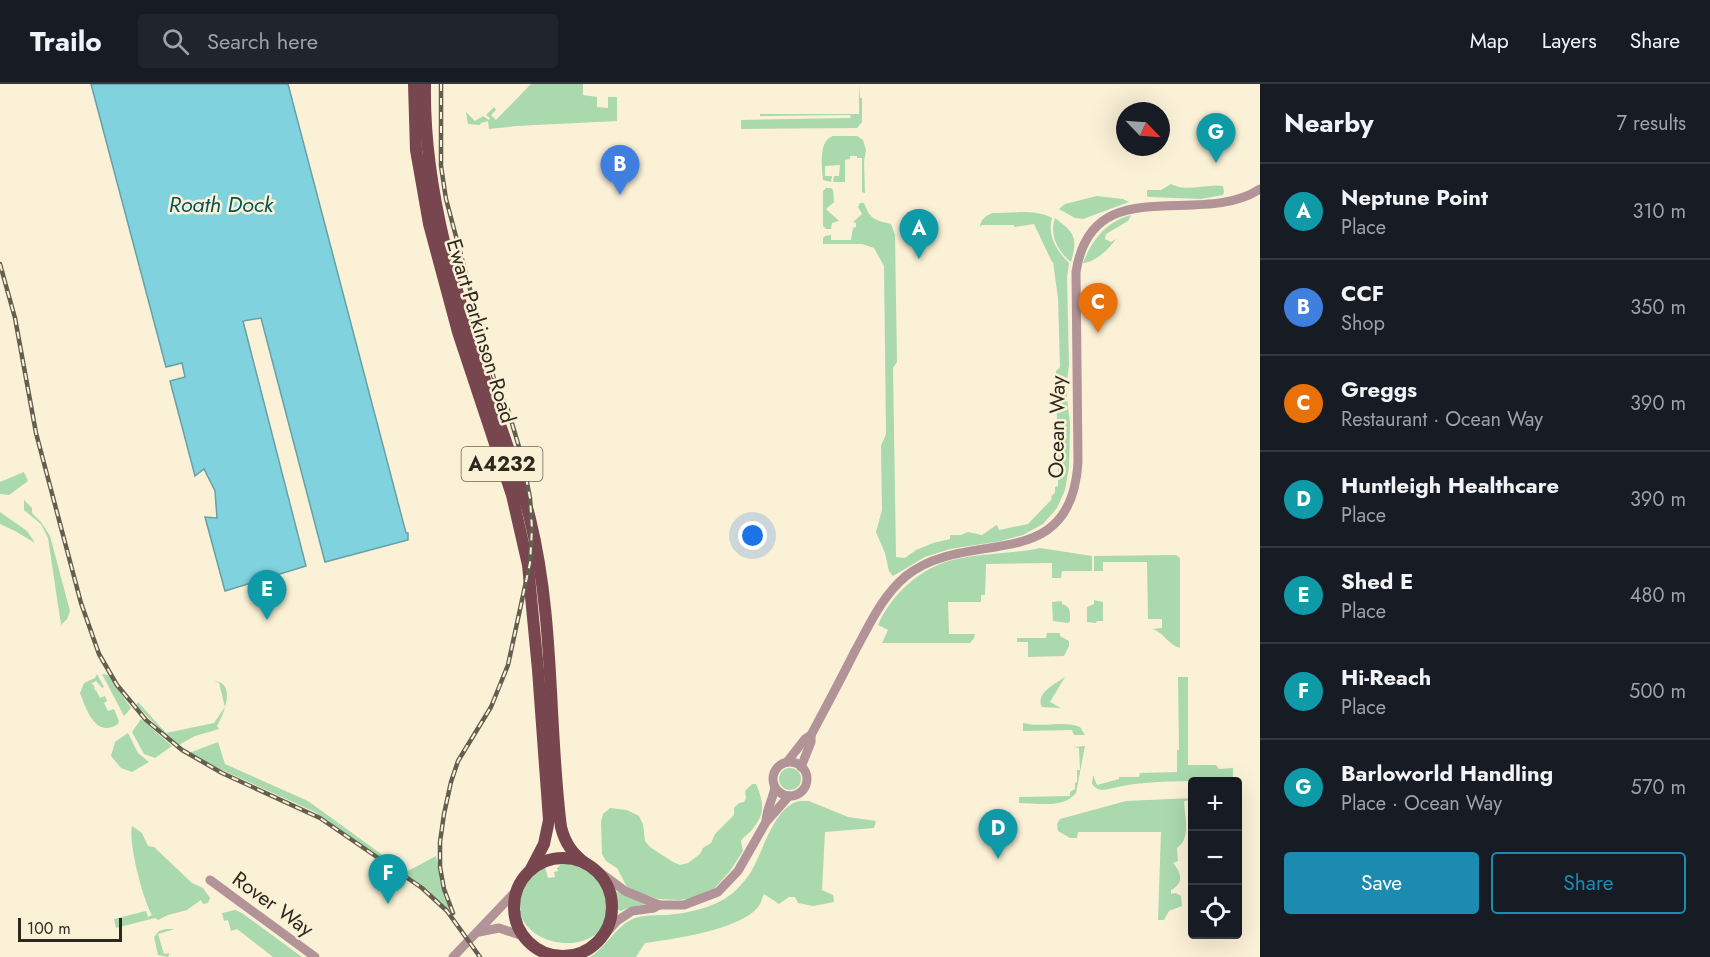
<!DOCTYPE html>
<html lang="en">
<head>
<meta charset="utf-8">
<style>
  body { margin:0; font-family:Jost,sans-serif; background:#20242c; color:#f1f3f6 }
  .controls { position:absolute; right:18px; bottom:18px; display:grid; overflow:hidden; border-radius:6px; box-shadow:0 6px 24px #0002 }
  .controls button { width:54px; height:54px; display:grid; place-items:center; padding:0; border:0; border-bottom:2px solid #363941; background:#171b24; color:#f1f3f6; font:30px sans-serif }
  .compass { position:absolute; left:1116px; top:18px; width:54px; height:54px; border-radius:50%; background:#171b24; box-shadow:0 6px 24px #0002; rotate:115deg }
  .scale { position:absolute; left:18px; bottom:15px; width:104px; box-sizing:border-box; padding-left:6px; border:3px solid #2d291f; border-top:0; font-size:16px; line-height:21px; white-space:nowrap; color:#2d291f; -webkit-text-stroke:4px #fbf1d7; paint-order:stroke }
  .you { position:absolute; left:753px; top:452px; width:21px; height:21px; margin:-15px; border:4px solid #fff; border-radius:50%; background:#1a73e8; box-shadow:0 0 0 9px #1a73e833 }
  .badge { display:grid; place-items:center; width:39px; height:39px; border-radius:50%; background:#1b8bb0; color:#fff; font-size:20px; font-weight:700 }
  .pin { position:absolute; translate:-50% -50px; filter:drop-shadow(0 2px 3px #0008) }
  .pin::after { content:''; position:absolute; top:32px; width:21px; height:18px; background:inherit; clip-path:polygon(0 0,100% 0,50% 100%) }
  .list { margin:0; padding:0; list-style:none }
  h2 { display:flex; justify-content:space-between; align-items:center; height:78px; margin:0; padding:0 24px; font-size:26px }
  h2 small { font-size:20px; font-weight:400; color:#9ea1a6 }
  .list li { display:grid; grid-template-columns:39px 1fr auto; gap:18px; align-items:center; box-sizing:border-box; height:96px; padding:0 24px; border-top:2px solid #363941 }
  .list b { display:block; font-size:22px; white-space:nowrap }
  .list p { margin:0; font-size:20px; white-space:nowrap; color:#9ea1a6 }
  .list em { font-size:20px; font-style:normal; color:#9ea1a6 }
  .actions { display:flex; gap:12px; padding:18px 24px }
  .actions a { flex:1; padding:14px 0; border:2px solid #1b8bb0; border-radius:6px; text-align:center; font-size:21px; color:#1b8bb0 }
  .actions .main { background:#1b8bb0; color:#fff }
  .icon { flex:none; width:33px; height:33px; fill:none; stroke:currentColor; stroke-width:2; stroke-linecap:round; stroke-linejoin:round }
  .map { position:relative; flex:none; width:1260px; height:873px; overflow:hidden }
  header { display:flex; align-items:center; gap:36px; box-sizing:border-box; height:84px; padding:0 30px; background:#171b24; border-bottom:2px solid #363941 }
  header strong { font-size:28px }
  nav { display:flex; gap:33px; margin-inline-start:auto; font-size:21px }
  .search { width:420px; height:54px; background:#20242c; display:flex; align-items:center; gap:15px; box-sizing:border-box; padding:0 21px; border-radius:6px; color:#9ea1a6; font-size:22px }
  main { display:flex }
  aside { flex:1; background:#171b24 }
  .map>svg:first-child { display:block }
</style>
</head>
<body>
<header>
<strong>Trailo</strong>
<div class="search"><svg class="icon" aria-label="search" viewBox="0 0 24 24"><circle cx="10" cy="10" r="6"/><path d="M15 15l6 6"/></svg>Search here</div>
<nav><a>Map</a><a>Layers</a><a>Share</a></nav>
</header>
<main>
<div class="map">
<svg width="1260" height="873" viewBox="0 0 1260 873">
  <rect width="100%" height="100%" fill="#fbf1d7"/>
  <!-- green -->
  <g fill="#a9d9ad">
    <polygon points="531,0 583,0 583,11 597,13 597,23 608,24 608,13 617,13 617,37 516,42 489,45 488,37 481,39 480,41 468,40 466,28 475,37 483,32 489,36 490,34 486,31 494,23 496,26 491,31 496,36"/>
    <polygon points="859,1 860,14 862,14 862,38 857,44 741,45 741,36 851,34 850,31 760,32 760,30 859,30"/>
    <path d="M833,52h24l6,4 3,10 -2,12 1,31 -3,-1v-34h-5v-2h-7v3l-5,1v22h-12l1,-6h5l1,-11 -15,1v10h7l-1,6 -8,-2c-1,-14 -5,-39 10,-44z"/>
    <path d="M1171,100c16,9 35,-1 52,2l1,6 -1,3 -22,4 -52,-2 -2,-1v-6h14z"/>
    <polygon points="826,104 831,104 833,106 834,118 826,125 839,137 832,139 831,145 826,145 823,142 823,107"/>
    <polygon points="1097,112 1123,115 1129,118 1083,135 1075,134 1059,125 1065,120"/>
    <path d="M860,119h4c6,16 10,17 27,21l4,11 2,127 -4,6 3,189 9,1 11,-8 17,-7 17,-4v-4h11l7,-3 14,3 13,-9 2,-1 2,5 29,-6 24,-25 -1,-2 4,-5v-5l3,-1v-32l2,-2v-31l-3,-1 -1,-49 4,-4 -2,-69 -5,-36h-1l-18,-38 -20,3v-2h-32l-2,2c0,-7 6,-12 13,-14 18,0 43,-4 59,5 -5,18 5,33 17,45l-2,14 2,88 -3,24 4,35 -1,44 -4,22 -8,18 -14,16 -20,11 -22,6 -51,8 -25,8 -32,19 -4,-5 -4,-18 -9,-21 6,-22 -1,-64 5,-12 -2,-168 -10,-18 -12,-4h-39v-6l2,-2 6,-1v5h20l2,-12 3,-1v-4l-3,-1 9,-8 -4,-7z"/>
    <path d="M1131,131l-3,6 -22,13 -1,5 6,3 5,-3c-7,10 -20,23 -33,24 9,-23 24,-42 48,-48z"/>
    <path d="M1055,134c20,15 23,20 16,44 -13,-10 -22,-27 -16,-44z"/>
    <polygon points="24,388 28,397 9,411 0,410 0,398"/>
    <polygon points="24,416 32,424 32,429 41,438 50,452 70,527 67,535 61,541 48,454 41,440 24,426"/>
    <polygon points="0,428 27,447 35,459 15,447 0,440"/>
    <path d="M1040,464l52,8v15h-30l-1,7h-9v-15l-66,1 -1,31h-4v7h-33l1,32h26l-1,4 -4,5h-88l6,-13 -10,-5c14,-32 44,-59 79,-66 27,-6 56,-5 83,-11z"/>
    <path d="M1176,471l4,3v90c-13,-4 -16,-16 -28,-19l10,-1v-9h-14l-1,-57h-44v9h-9v-15z"/>
    <polygon points="1094,516 1103,518 1103,537 1097,537 1096,539 1087,538 1087,523 1094,520"/>
    <path d="M1062,517v3c9,2 8,9 8,17l-2,2 -15,-2 -1,-19z"/>
    <polygon points="1047,549 1060,549 1060,552 1069,557 1069,562 1064,572 1028,573 1028,558 1017,558 1017,554 1046,554"/>
    <path d="M97,590l7,13 -2,1 -6,-7 -5,3 3,1 1,6 1,-1 4,8 5,-2 2,5 -3,2 4,8 6,-2 5,12 -1,3c-22,15 -32,-15 -38,-31l4,-10 11,-5z"/>
    <polygon points="102,590 108,591 131,624 124,632"/>
    <path d="M1065,593l-15,25 11,6 -19,-1c-7,-14 13,-23 23,-30z"/>
    <path d="M1178,593h10v88h28l3,4 14,-1v10l-2,3c-39,1 -80,-2 -118,7 -9,2 -15,4 -21,-4l1,-9 4,10 22,-6v-2h20l1,-4 37,-1v-22h2z"/>
    <path d="M214,597c23,2 10,33 3,45l2,3 -24,7 -18,10 -41,-41 2,-3 28,31 48,-10 11,-16 -6,-24z"/>
    <polygon points="141,635 172,662 155,674 144,670 132,648"/>
    <path d="M1023,639c19,5 40,-3 57,4l5,8h-11l-2,-5 -49,1z"/>
    <polygon points="128,649 138,669 149,678 132,688 121,684 111,672 115,658"/>
    <polygon points="218,658 225,680 308,717 406,788 436,772 441,801 450,828 427,805 315,728 222,686 189,669"/>
    <path d="M1085,662l-9,47c-12,16 -40,10 -57,10v-6l51,-1v-4l5,-3v-6l2,-1v-12h3l-1,-22 -6,-1z"/>
    <circle cx="790" cy="695" r="11"/>
    <path d="M752,700h4c8,19 10,30 -5,47 -4,4 -7,5 -10,10l2,10 -13,20 -16,18 -15,8 -19,3 -22,-1 -30,-10 -11,-21 -11,-7 -4,-7 -1,-32 2,-8 7,-6 17,2 12,6 4,8 2,17 5,6 23,15 7,3 8,-2 12,-9 3,-6 8,-5 4,-9 19,-19v-7l5,-5 5,-1 2,-4 -1,-7z"/>
    <path d="M1192,714v2l-7,1 -1,1c1,15 7,37 -7,46l1,13 -5,2c8,9 12,20 -2,27v4l5,-1 5,3 1,10 -13,5 -5,9h-6l3,-88h-83l-1,6h-7l-12,-7 -1,-7 3,-5 66,-18z"/>
    <path d="M800,717h9l39,16 28,4 -2,7 -49,4 -3,58 11,5 1,7 -21,4 -15,-3 -3,-6h-6l-10,7 -15,-10c-2,4 -3,10 -6,13 -18,23 -86,32 -113,36l-9,14h-46c17,-10 26,-32 45,-39 10,-3 21,-3 32,-3 22,-2 51,-8 68,-24 6,-6 13,-14 17,-21 12,-21 23,-65 48,-69z"/>
    <path d="M132,742l10,7 6,13 6,1 38,36 11,5 7,10 -2,5 -5,1 -2,-4 -14,10 -19,5 -10,5 -3,-2 -39,10 -2,-9 32,-8 2,6 4,-2c-9,-15 -24,-73 -20,-89z"/>
    <path d="M563,779l17,3 -1,2 3,-1c14,8 21,17 24,32 13,55 -74,58 -87,12h2v-3h-2c1,-18 10,-31 26,-41l3,11 7,-1 -1,-5 4,-1 -1,-3z"/>
    <polygon points="615,807 647,820 630,823 621,827 617,825"/>
    <polygon points="235,826 242,829 302,873 273,873 237,845 231,847 228,836 224,837 222,829"/>
    <polygon points="166,845 175,845 158,850 164,870 169,869 169,871 168,873 158,871 154,853 159,847"/>
  </g>
  <!-- water -->
  <polygon fill="#80d3de" stroke="#67a0a5" stroke-width="1.5" points="91,0 288,0 406,449 408,449 408,456 325,478 261,234 243,237 306,482 225,507 205,433 217,434 215,407 204,385 195,392 170,297 185,293 182,279 166,283"/>
  <g fill="none" stroke-linecap="round" stroke-linejoin="round">
    <!-- minor -->
    <g stroke="#b29397" stroke-width="9">
      <polyline points="787,678 805,655 811,651"/>
      <circle cx="790" cy="695" r="17"/>
      <path d="M801,683l10,-25v-7c15,-28 30,-56 44,-84 15,-27 27,-55 51,-75 62,-50 165,2 172,-114l-2,-190c16,-104 124,-43 184,-83"/>
      <path d="M766,738c0,-12 7,-23 9,-35"/>
      <polyline points="591,782 625,807 659,821"/>
      <polyline points="210,796 315,873"/>
      <polyline points="479,848 499,844 523,852"/>
      <polyline points="600,856 617,837 632,827 654,824 659,821 684,821 718,808 738,787 766,738 789,712"/>
      <polyline points="453,873 516,807"/>
    </g>
    <!-- major -->
    <g stroke="#78464f" stroke-width="12">
      <polyline points="414,0 416,66 429,140 458,248 512,411 528,481 538,586 549,736 544,760 531,785"/>
      <path d="M425,0c-2,108 32,213 66,314 13,40 29,80 39,121 25,101 18,206 31,308 4,16 11,26 24,36"/>
      <circle cx="563" cy="823" r="49"/>
    </g>
    <!-- rail casing -->
    <g stroke="#635e50" stroke-width="4.5">
      <g id="rail">
        <polyline points="441,0 441,82 446,115 494,295 508,326 522,373 530,414 532,445 530,479 508,581 491,623 458,677 451,698 444,730 440,758 440,783 444,805 453,829"/>
        <polyline points="0,180 15,234 36,349 81,519 99,570 117,601 146,636 182,666 222,689 320,734 422,804 447,827 480,873"/>
      </g>
    </g>
    <!-- rail -->
    <use href="#rail" stroke="#fbf1d7" stroke-width="2" stroke-dasharray="7" stroke-linecap="butt"/>
  </g>
  <g text-anchor="middle" dominant-baseline="central" stroke-width="5" stroke-linejoin="round" paint-order="stroke">
    <!-- shield labels -->
    <rect fill="#fbf1d7" stroke="#6b6556" stroke-width="1.5" x="461.5" y="363" width="81" height="34" rx="4.5"/>
    <g font-size="20" font-weight="bold" fill="#2d291f">
      <text x="502" y="380">A4232</text>
    </g>
    <!-- street labels -->
    <g font-size="21" fill="#2d291f" stroke="#fbf1d7">
      <text transform="translate(481 247) rotate(73)">Ewart Parkinson Road</text>
      <text transform="translate(1057 343) rotate(-89)">Ocean Way</text>
      <text transform="translate(273 820) rotate(36)">Rover Way</text>
    </g>
    <!-- water labels -->
    <g font-size="22" font-style="italic" fill="#05535b" stroke="#fbf1d7">
      <text x="221" y="120">Roath Dock</text>
    </g>
  </g>
</svg>
<div class="controls">
<button>+</button>
<button>−</button>
<button><svg class="icon" aria-label="locate" viewBox="0 0 24 24"><circle cx="12" cy="12" r="6"/><path d="M12 2v4M12 18v4M2 12h4M18 12h4"/></svg></button>
</div>
<svg class="compass" viewBox="-18 -18 36 36"><path d="M0-13l5 13h-10z" fill="#e53935"/><path d="M0 13l5-13h-10z" fill="#9ea1a6"/></svg>
<div class="scale">100 m</div>
<div class="you"></div>
<div class="pin badge" style="left:919px;top:175px;background:#0f9aa8">A</div>
<div class="pin badge" style="left:620px;top:111px;background:#3f7fe0">B</div>
<div class="pin badge" style="left:1098px;top:249px;background:#e8710a">C</div>
<div class="pin badge" style="left:998px;top:775px;background:#0f9aa8">D</div>
<div class="pin badge" style="left:267px;top:536px;background:#0f9aa8">E</div>
<div class="pin badge" style="left:388px;top:820px;background:#0f9aa8">F</div>
<div class="pin badge" style="left:1216px;top:79px;background:#0f9aa8">G</div>
</div>
<aside>
<h2>Nearby<small>7 results</small></h2>
<ul class="list">
<li><span class="badge" style="background:#0f9aa8">A</span><div><b>Neptune Point</b><p>Place</p></div><em>310 m</em></li>
<li><span class="badge" style="background:#3f7fe0">B</span><div><b>CCF</b><p>Shop</p></div><em>350 m</em></li>
<li><span class="badge" style="background:#e8710a">C</span><div><b>Greggs</b><p>Restaurant · Ocean Way</p></div><em>390 m</em></li>
<li><span class="badge" style="background:#0f9aa8">D</span><div><b>Huntleigh Healthcare</b><p>Place</p></div><em>390 m</em></li>
<li><span class="badge" style="background:#0f9aa8">E</span><div><b>Shed E</b><p>Place</p></div><em>480 m</em></li>
<li><span class="badge" style="background:#0f9aa8">F</span><div><b>Hi-Reach</b><p>Place</p></div><em>500 m</em></li>
<li><span class="badge" style="background:#0f9aa8">G</span><div><b>Barloworld Handling</b><p>Place · Ocean Way</p></div><em>570 m</em></li>
</ul>
<div class="actions"><a class="main">Save</a><a>Share</a></div>
</aside>
</main>
</body>
</html>
